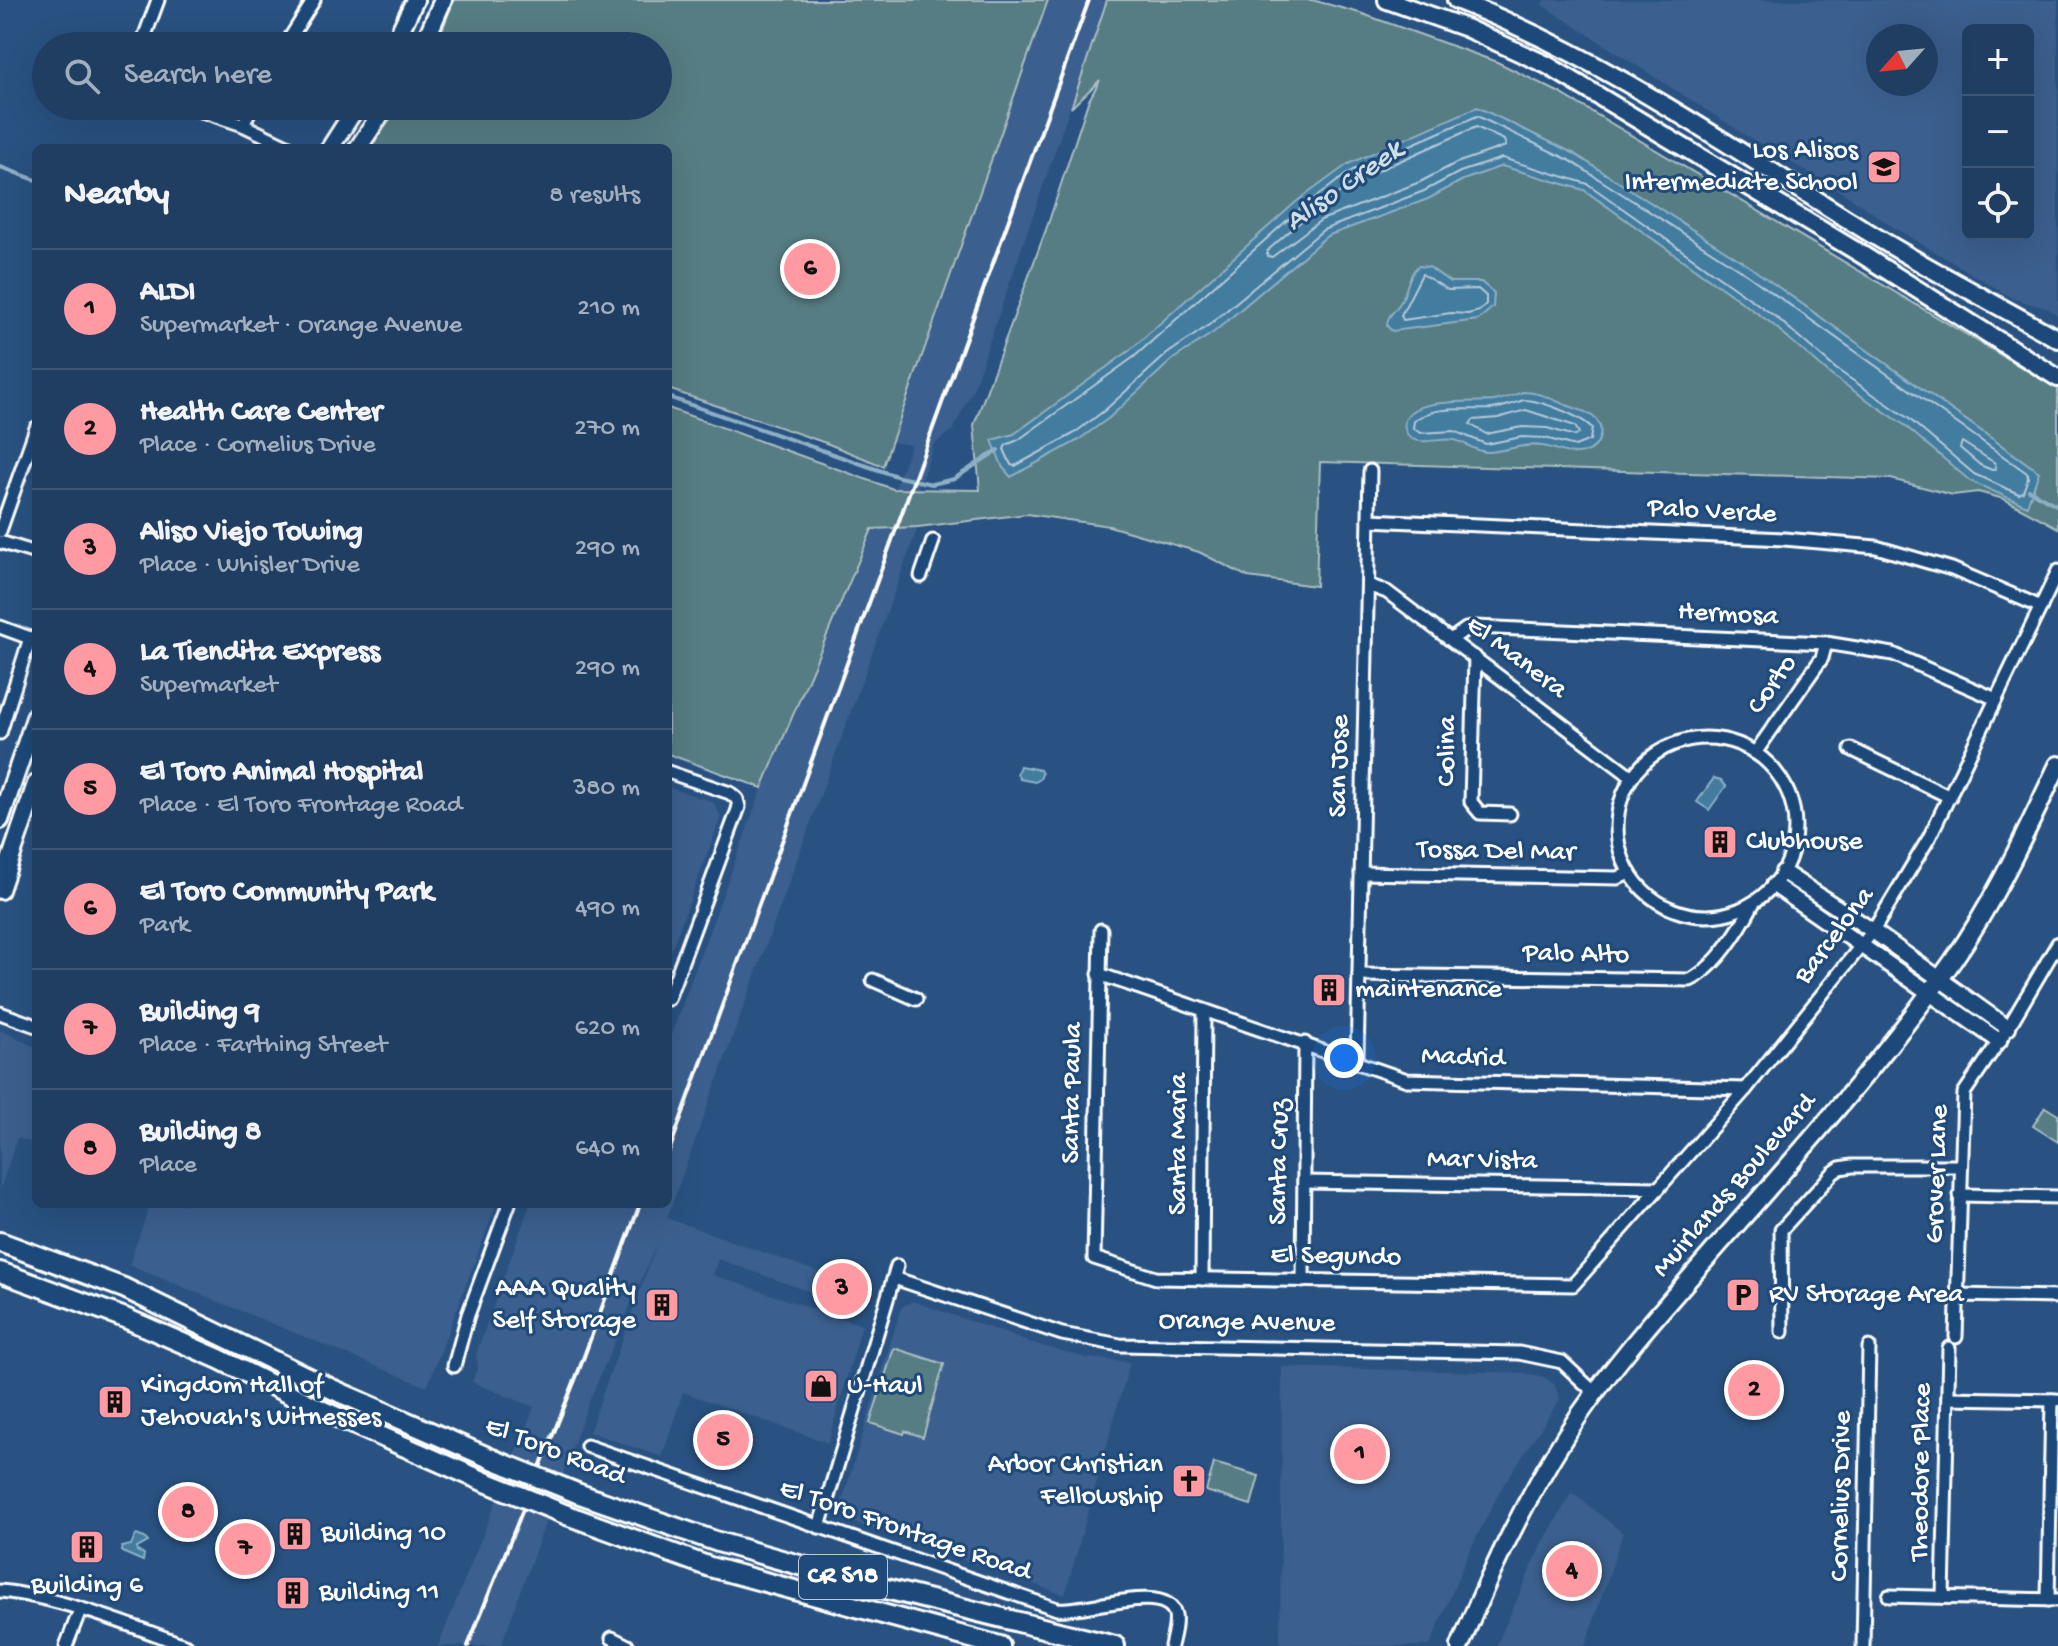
<!DOCTYPE html>
<html lang="en">
<head>
<meta charset="utf-8">
<style>
  body { margin:0; font-family:"Gochi Hand",sans-serif; background:#2c496b; color:#f1f3f6 }
  .controls { position:absolute; right:24px; top:24px; display:grid; overflow:hidden; border-radius:12px; box-shadow:0 8px 32px #0002 }
  .controls button { width:72px; height:72px; display:grid; place-items:center; padding:0; border:0; border-bottom:2px solid #3c5777; background:#1f3e62; color:#f1f3f6; font:40px sans-serif }
  .compass { position:absolute; left:1866px; top:24px; width:72px; height:72px; border-radius:50%; background:#1f3e62; box-shadow:0 8px 32px #0002; rotate:243deg }
  .you { position:absolute; left:1344px; top:1058px; width:28px; height:28px; margin:-20px; border:6px solid #fff; border-radius:50%; background:#1a73e8; box-shadow:0 0 0 12px #1a73e833 }
  .badge { display:grid; place-items:center; width:52px; height:52px; border-radius:50%; background:#ff9aa2; color:#111; font-size:26px; font-weight:700 }
  .pin { position:absolute; translate:-50% -50%; border:4px solid #fff; box-shadow:0 2px 8px #0006 }
  .list { margin:0; padding:0; list-style:none }
  h2 { display:flex; justify-content:space-between; align-items:center; height:104px; margin:0; padding:0 32px; font-size:34px }
  h2 small { font-size:26px; font-weight:400; color:#a1aebe }
  .list li { display:grid; grid-template-columns:52px 1fr auto; gap:24px; align-items:center; box-sizing:border-box; height:120px; padding:0 32px; border-top:2px solid #3c5777 }
  .list b { display:block; font-size:30px; white-space:nowrap }
  .list p { margin:0; font-size:26px; white-space:nowrap; color:#a1aebe }
  .list em { font-size:26px; font-style:normal; color:#a1aebe }
  .icon { flex:none; width:44px; height:44px; fill:none; stroke:currentColor; stroke-width:2; stroke-linecap:round; stroke-linejoin:round }
  .map { position:relative; flex:none; width:2058px; height:1646px; overflow:hidden }
  .search { position:absolute; background:#1f3e62; box-shadow:0 8px 32px #0002; left:32px; top:32px; width:640px; height:88px; display:flex; align-items:center; gap:20px; box-sizing:border-box; padding:0 28px; border-radius:44px; color:#a1aebe; font-size:30px }
  .panel { position:absolute; background:#1f3e62; box-shadow:0 8px 32px #0002; left:32px; top:144px; width:640px; height:1064px; border-radius:12px }
  .map>svg:first-child { display:block }
</style>
</head>
<body>
<div class="map">
<svg width="2058" height="1646" viewBox="0 0 2058 1646">
  <rect width="100%" height="100%" fill="#295282"/>
  <filter id="ink" filterUnits="userSpaceOnUse"><feTurbulence type="fractalNoise" baseFrequency=".0125" numOctaves="2"/><feDisplacementMap in="SourceGraphic" scale="16" xChannelSelector="R" yChannelSelector="G"/><feConvolveMatrix kernelMatrix="1 2 1 2 8 2 1 2 1" color-interpolation-filters="sRGB"/></filter>
  <g filter="url(#ink)">
    <!-- built -->
    <g fill="#3a5f8e" fill-rule="evenodd">
      <polygon points="1048,0 1107,0 973,390 952,431 934,444 904,527 918,527 667,1218 835,1278 827,1298 718,1259 713,1275 862,1325 828,1443 683,1392 662,1457 589,1432 657,1243 588,1404 501,1646 438,1646 534,1407 472,1382 478,1366 476,1354 530,1204 668,1204 668,1034 671,1035 762,788 872,529 880,528 911,445 891,442"/>
      <path d="M1544,0h514v315l-9,-6 -35,-10 -124,-74 -37,-26 -106,-63 -205,-131zM1968,30h60v204h-60zM1878,36h48v48h-48z"/>
      <polygon points="668,787 713,802 721,817 668,959"/>
      <polygon points="0,1030 36,1047 36,1144 17,1138 0,1190"/>
      <polygon points="150,1204 493,1204 495,1209 427,1387 129,1265"/>
      <polygon points="912,1301 1039,1345 1087,1358 1130,1362 1065,1595 849,1521 841,1505 901,1308"/>
      <polygon points="1282,1367 1524,1373 1543,1377 1554,1384 1560,1399 1501,1489 1468,1554 1430,1646 1280,1646"/>
      <polygon points="1572,1492 1623,1533 1585,1646 1496,1646 1540,1548"/>
    </g>
    <!-- green -->
    <g fill="#567d83" stroke="#aabec1" stroke-width="2">
      <polygon points="454,0 1048,0 883,466 826,443 668,389 668,148 371,148 399,106 658,106 658,46 436,46"/>
      <polygon points="1107,0 1312,0 1360,13 1497,62 1560,93 2058,389 2058,528 2004,499 1978,492 1953,495 1891,479 1320,462 1316,586 1248,577 1199,552 1109,526 1027,514 918,527 872,529 762,788 668,754 668,408 893,489 980,490 974,425 1048,224 1088,102 1100,80 1071,108"/>
      <polygon points="2045,1107 2058,1115 2058,1142 2033,1126"/>
      <polygon points="894,1348 944,1364 923,1437 905,1431 904,1434 870,1423"/>
      <polygon points="1214,1463 1259,1476 1251,1505 1206,1491"/>
    </g>
    <!-- water -->
    <g fill="#437b9f" stroke="#8eb0c5" stroke-width="2">
      <polygon points="1477,107 1573,153 1743,262 2039,472 2027,506 1970,481 1903,424 1832,376 1771,323 1584,190 1502,166 1463,180 1428,199 1327,236 1214,332 1172,360 1109,418 1077,441 1011,477 1003,468 992,440 1014,434 1129,351 1296,202 1348,164"/>
      <path d="M1418,266l11,1 21,15h31l13,11 -1,14 -15,13 -86,11 -5,-5c0,-11 8,-14 13,-23 8,-12 7,-27 18,-37z"/>
      <path d="M1523,392c16,0 26,6 40,12 15,6 42,10 37,32 -2,9 -8,15 -17,17 -13,4 -28,-6 -41,-7 -19,-3 -36,5 -54,6 -13,0 -22,-10 -34,-12 -15,-3 -44,10 -49,-11 -8,-34 72,-26 89,-28 10,-2 20,-6 29,-9z"/>
      <polygon points="1020,766 1040,770 1042,774 1040,779 1035,782 1020,779 1017,774"/>
      <polygon points="1714,778 1721,780 1726,786 1709,810 1697,802"/>
      <polygon points="136,1535 145,1538 148,1542 137,1548 137,1551 144,1554 143,1561 122,1552 122,1547 131,1545"/>
    </g>
    <g fill="none" stroke-linecap="round" stroke-linejoin="round">
      <!-- shore -->
      <g stroke="#b4cad9" stroke-width="2">
        <polygon points="1477,116 1569,160 1739,269 2027,473 2028,478 2023,492 2019,494 1974,474 1908,418 1836,369 1776,317 1588,184 1502,158 1460,172 1424,191 1323,230 1209,325 1167,354 1104,411 1073,434 1015,466 1011,465 1004,449 1006,445 1018,440 1134,357 1301,208 1351,171"/>
        <polygon points="1476,127 1504,140 1506,146 1456,163 1420,182 1321,220 1272,257 1267,256 1267,251 1307,216 1357,180"/>
        <polygon points="1422,274 1448,290 1478,289 1486,296 1486,304 1479,311 1468,314 1451,313 1403,320 1401,315"/>
        <path d="M1524,400c16,0 57,16 68,28l-2,12 -15,6 -30,-8 -23,-1 -36,7 -32,-13 -34,2 -7,-5 1,-7c21,-17 53,-10 78,-12 11,-1 22,-6 32,-9z"/>
        <polygon points="1526,410 1575,426 1579,433 1575,436 1547,428 1522,427 1486,434 1470,424 1473,420 1498,418"/>
        <polygon points="1962,442 1995,463 1996,469 1992,470 1980,465 1960,448"/>
      </g>
      <!-- stream -->
      <g stroke="#8eb0c5" stroke-width="4">
        <polyline points="0,167 36,180"/>
        <polyline points="668,397 899,477 932,484 954,479 998,450"/>
        <polyline points="2029,490 2058,506"/>
      </g>
      <!-- minor casing -->
      <g stroke="#fff" stroke-width="17">
        <g id="minor">
          <polyline points="141,46 158,0"/>
          <polyline points="285,46 314,0"/>
          <polyline points="186,106 243,125 291,148"/>
          <polyline points="243,125 252,106"/>
          <polyline points="1369,520 1784,539 1876,547 1952,569 2041,607"/>
          <polyline points="0,531 36,428"/>
          <polyline points="0,542 36,553"/>
          <polyline points="921,576 933,541"/>
          <polyline points="1368,585 1387,592 1632,777"/>
          <polyline points="0,627 30,638 0,733"/>
          <polyline points="1452,639 1466,629 1476,627 1826,643 1893,654 1996,699"/>
          <polyline points="1475,657 1471,802 1480,813 1510,814"/>
          <circle cx="1706" cy="827" r="89"/>
          <polyline points="1851,749 1950,797"/>
          <polyline points="1755,753 1822,658 1826,643"/>
          <polyline points="668,772 730,793 737,799 739,807 668,999"/>
          <polyline points="1361,873 1618,878 1630,873"/>
          <polyline points="1101,930 1094,1258 1156,1278 1573,1285 1746,1089 1873,931 1929,838 2058,571"/>
          <polyline points="1099,974 1407,1080 1746,1089"/>
          <path d="M1359,975l331,5c26,-12 50,-51 63,-76"/>
          <polyline points="873,980 916,999"/>
          <polyline points="0,1013 36,1026"/>
          <polyline points="1357,1061 1370,471"/>
          <polyline points="1304,1182 1659,1188"/>
          <polyline points="1960,1195 2058,1197"/>
          <polyline points="894,1278 1062,1334 1120,1345 1519,1353 1562,1362 1595,1393"/>
          <polyline points="1202,1279 1204,1010"/>
          <polyline points="1303,1281 1305,1043"/>
          <polyline points="1958,1295 2058,1297"/>
          <polyline points="1782,1332 1781,1230 1833,1173 1840,1168 1852,1166 1961,1166"/>
          <polyline points="1956,1337 1964,1093 2008,1028 2058,943"/>
          <polyline points="454,1366 468,1315 509,1204"/>
          <polyline points="1948,1398 2057,1400"/>
          <path d="M587,1446l470,163c26,4 111,-28 118,6 2,9 -2,22 -4,31"/>
          <polyline points="819,1527 897,1266"/>
          <path d="M0,1591c59,6 130,34 187,55"/>
          <polyline points="1889,1596 2058,1600"/>
          <polyline points="1943,1597 1949,1348"/>
          <polyline points="2048,1600 2052,1400"/>
          <polyline points="612,1638 628,1646"/>
          <polyline points="66,1646 80,1610"/>
          <polyline points="1863,1646 1869,1347"/>
        </g>
      </g>
      <!-- tertiary casing -->
      <g stroke="#fff" stroke-width="20">
        <g id="tertiary">
          <polyline points="1783,872 1873,931 2008,1028"/>
          <polyline points="1774,885 1999,1041"/>
        </g>
      </g>
      <!-- secondary casing -->
      <g stroke="#fff" stroke-width="22">
        <g id="secondary">
          <polyline points="1387,0 1466,28 1547,65 1861,254 2058,378"/>
          <path d="M1456,0c149,58 282,152 417,235 61,37 123,69 185,104"/>
          <polyline points="393,46 415,0"/>
          <polyline points="423,46 443,0"/>
          <polyline points="330,148 357,106"/>
          <polyline points="358,148 386,106"/>
          <polyline points="0,820 36,715"/>
          <polyline points="0,890 36,784"/>
          <path d="M1460,1646c29,-72 65,-145 106,-211 41,-64 93,-122 143,-179 84,-96 170,-191 243,-294 44,-63 73,-128 106,-197"/>
        </g>
      </g>
      <!-- primary casing -->
      <g stroke="#fff" stroke-width="24">
        <g id="primary">
          <polyline points="0,1242 124,1288 332,1389 492,1459"/>
          <polyline points="0,1272 125,1318 219,1359 323,1411 483,1481"/>
          <polyline points="577,1493 718,1542 866,1584 1115,1646"/>
          <polyline points="567,1515 710,1567 1000,1646"/>
        </g>
      </g>
      <!-- minor -->
      <use href="#minor" stroke="#1f4a7a" stroke-width="11"/>
      <!-- tertiary -->
      <use href="#tertiary" stroke="#1f4a7a" stroke-width="14"/>
      <!-- secondary -->
      <use href="#secondary" stroke="#1f4a7a" stroke-width="16"/>
      <!-- primary -->
      <use href="#primary" stroke="#1f4a7a" stroke-width="18"/>
      <!-- rail -->
      <g stroke="#fff" stroke-width="4">
        <polyline points="668,1154 1089,0"/>
        <polyline points="468,1646 579,1370 640,1204"/>
      </g>
      <!-- primary-bridge casing -->
      <g stroke="#fff" stroke-width="24" stroke-linecap="butt">
        <g id="primary-bridge">
          <polyline points="492,1459 577,1493"/>
          <polyline points="483,1481 567,1515"/>
        </g>
      </g>
      <!-- primary-bridge -->
      <use href="#primary-bridge" stroke="#1f4a7a" stroke-width="18"/>
    </g>
  </g>
  <!-- icons -->
  <defs>
    <g id="school-square" transform="scale(1.8)"><rect x="-9" y="-9" width="18" height="18" rx="4" fill="#ff9aa2" stroke="#1f4a7a"/><path d="M0-5L7-2L0 1L-7-2ZM-4 1L0 2.5L4 1V4Q0 6-4 4Z" fill="#111"/></g>
    <g id="building-square" transform="scale(1.8)"><rect x="-9" y="-9" width="18" height="18" rx="4" fill="#ff9aa2" stroke="#1f4a7a"/><path d="M-4-6H4V6H1V3H-1V6H-4ZM-2.5-4.3h1.7v1.8h-1.7ZM.8-4.3h1.7v1.8H.8ZM-2.5-1h1.7V.8h-1.7ZM.8-1h1.7V.8H.8Z" fill="#111"/></g>
    <g id="parking-square" transform="scale(1.8)"><rect x="-9" y="-9" width="18" height="18" rx="4" fill="#ff9aa2" stroke="#1f4a7a"/><path d="M-3.5-5.5H1a3.5 3.5 0 0 1 0 7H-1V5.5H-3.5ZM-1-3.4V-.6H.8a1.4 1.4 0 0 0 0-2.8Z" fill="#111"/></g>
    <g id="shop-square" transform="scale(1.8)"><rect x="-9" y="-9" width="18" height="18" rx="4" fill="#ff9aa2" stroke="#1f4a7a"/><path d="M-5-2.5h2.3a2.7 3.5 0 0 1 5.4 0H5L5.5 6h-11ZM-1.5-2.5h3a1.5 2.3 0 0 0-3 0Z" fill="#111"/></g>
    <g id="church-square" transform="scale(1.8)"><rect x="-9" y="-9" width="18" height="18" rx="4" fill="#ff9aa2" stroke="#1f4a7a"/><path d="M-1.2-6h2.4v3.5h3.3v2.4h-3.3V6h-2.4V-.1h-3.3v-2.4h3.3Z" fill="#111"/></g>
  </defs>
  <g fill-rule="evenodd">
    <use href="#school-square" x="1884" y="167"/>
    <use href="#building-square" x="1720" y="842"/>
    <use href="#building-square" x="1329" y="990"/>
    <use href="#parking-square" x="1743" y="1295"/>
    <use href="#building-square" x="662" y="1305"/>
    <use href="#shop-square" x="821" y="1386"/>
    <use href="#building-square" x="115" y="1402"/>
    <use href="#church-square" x="1189" y="1481"/>
    <use href="#building-square" x="295" y="1534"/>
    <use href="#building-square" x="87" y="1547"/>
    <use href="#building-square" x="293" y="1593"/>
  </g>
  <g text-anchor="middle" dominant-baseline="central" stroke-width="6" stroke-linejoin="round" paint-order="stroke">
    <!-- shield labels -->
    <rect fill="#1f4a7a" stroke="#bcc9d7" stroke-width="2" x="799" y="1555" width="88" height="44" rx="6"/>
    <g font-size="26" font-weight="bold" fill="#fff">
      <text x="843" y="1577">CR S18</text>
    </g>
    <!-- poi labels -->
    <g font-size="28" fill="#fff" stroke="#1f4a7a" text-anchor="start">
      <text x="1858" y="151" text-anchor="end">Los Alisos<tspan x="1858" dy="32">Intermediate School</tspan></text>
      <text x="1746" y="842">Clubhouse</text>
      <text x="1355" y="990">maintenance</text>
      <text x="636" y="1289" text-anchor="end">AAA Quality<tspan x="636" dy="32">Self Storage</tspan></text>
      <text x="1769" y="1295">RV Storage Area</text>
      <text x="141" y="1386">Kingdom Hall of<tspan x="141" dy="32">Jehovah's Witnesses</tspan></text>
      <text x="847" y="1386">U-Haul</text>
      <text x="1163" y="1465" text-anchor="end">Arbor Christian<tspan x="1163" dy="32">Fellowship</tspan></text>
      <text x="321" y="1534">Building 10</text>
      <text x="87" y="1586" text-anchor="middle">Building 6</text>
      <text x="319" y="1593">Building 11</text>
    </g>
    <!-- street labels -->
    <g font-size="28" fill="#fff" stroke="#1f4a7a">
      <text transform="translate(1712 512) rotate(3)">Palo Verde</text>
      <text transform="translate(1728 615) rotate(3)">Hermosa</text>
      <text transform="translate(1516 658) rotate(37)">El Manera</text>
      <text transform="translate(1773 685) rotate(-55)">Corto</text>
      <text transform="translate(1448 751) rotate(-89)">Colina</text>
      <text transform="translate(1340 766) rotate(-89)">San Jose</text>
      <text transform="translate(1496 852) rotate(1)">Tossa Del Mar</text>
      <text transform="translate(1835 936) rotate(-53)">Barcelona</text>
      <text transform="translate(1576 955) rotate(1)">Palo Alto</text>
      <text transform="translate(1463 1058) rotate(2)">Madrid</text>
      <text transform="translate(1073 1093) rotate(-89)">Santa Paula</text>
      <text transform="translate(1179 1144) rotate(-90)">Santa Maria</text>
      <text transform="translate(1482 1161) rotate(1)">Mar Vista</text>
      <text transform="translate(1280 1162) rotate(-89)">Santa Cruz</text>
      <text transform="translate(1938 1174) rotate(-88)">Grover Lane</text>
      <text transform="translate(1735 1186) rotate(-49)">Muirlands Boulevard</text>
      <text transform="translate(1336 1257) rotate(1)">El Segundo</text>
      <text transform="translate(1247 1323) rotate(1)">Orange Avenue</text>
      <text transform="translate(555 1452) rotate(21)">El Toro Road</text>
      <text transform="translate(1922 1472) rotate(-89)">Theodore Place</text>
      <text transform="translate(1842 1496) rotate(-89)">Cornelius Drive</text>
      <text transform="translate(905 1531) rotate(19)">El Toro Frontage Road</text>
    </g>
    <!-- water labels -->
    <g font-size="30" font-style="italic" fill="#d0dee7" stroke="#1f4a7a">
      <text transform="translate(1345 187) rotate(-35)">Aliso Creek</text>
    </g>
  </g>
</svg>
<div class="controls">
<button>+</button>
<button>−</button>
<button><svg class="icon" aria-label="locate" viewBox="0 0 24 24"><circle cx="12" cy="12" r="6"/><path d="M12 2v4M12 18v4M2 12h4M18 12h4"/></svg></button>
</div>
<svg class="compass" viewBox="-18 -18 36 36"><path d="M0-13l5 13h-10z" fill="#e53935"/><path d="M0 13l5-13h-10z" fill="#a1aebe"/></svg>
<div class="you"></div>
<div class="pin badge" style="left:1360px;top:1454px">1</div>
<div class="pin badge" style="left:1754px;top:1390px">2</div>
<div class="pin badge" style="left:842px;top:1289px">3</div>
<div class="pin badge" style="left:1572px;top:1571px">4</div>
<div class="pin badge" style="left:723px;top:1440px">5</div>
<div class="pin badge" style="left:810px;top:269px">6</div>
<div class="pin badge" style="left:245px;top:1549px">7</div>
<div class="pin badge" style="left:188px;top:1512px">8</div>
<div class="search"><svg class="icon" aria-label="search" viewBox="0 0 24 24"><circle cx="10" cy="10" r="6"/><path d="M15 15l6 6"/></svg>Search here</div>
<section class="panel">
<h2>Nearby<small>8 results</small></h2>
<ul class="list">
<li><span class="badge">1</span><div><b>ALDI</b><p>Supermarket · Orange Avenue</p></div><em>210 m</em></li>
<li><span class="badge">2</span><div><b>Health Care Center</b><p>Place · Cornelius Drive</p></div><em>270 m</em></li>
<li><span class="badge">3</span><div><b>Aliso Viejo Towing</b><p>Place · Whisler Drive</p></div><em>290 m</em></li>
<li><span class="badge">4</span><div><b>La Tiendita Express</b><p>Supermarket</p></div><em>290 m</em></li>
<li><span class="badge">5</span><div><b>El Toro Animal Hospital</b><p>Place · El Toro Frontage Road</p></div><em>380 m</em></li>
<li><span class="badge">6</span><div><b>El Toro Community Park</b><p>Park</p></div><em>490 m</em></li>
<li><span class="badge">7</span><div><b>Building 9</b><p>Place · Farthing Street</p></div><em>620 m</em></li>
<li><span class="badge">8</span><div><b>Building 8</b><p>Place</p></div><em>640 m</em></li>
</ul>
</section>
</div>
</body>
</html>
